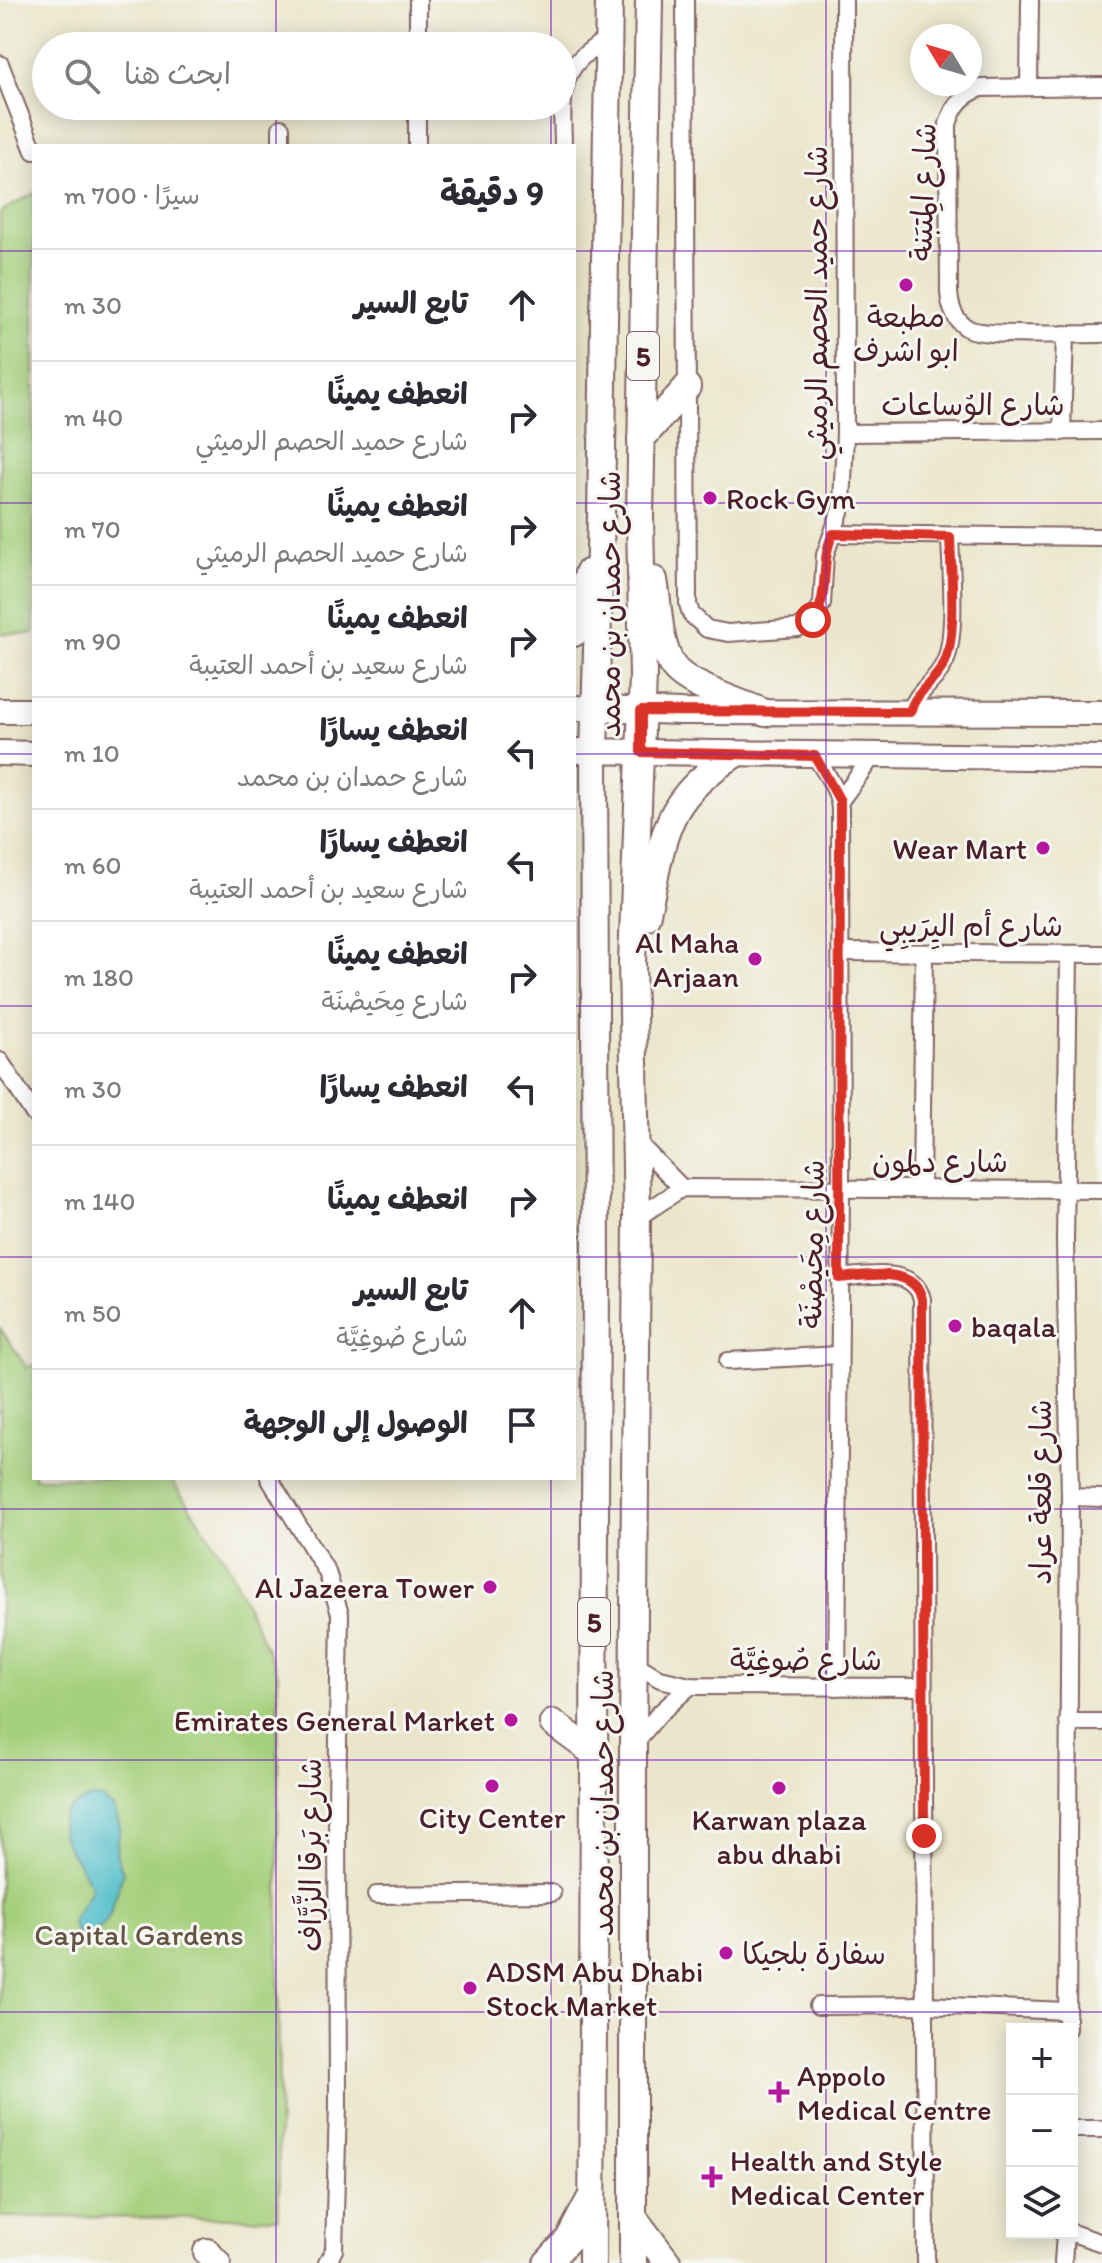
<!DOCTYPE html>
<html lang="ar">
<head>
<meta charset="utf-8">
<style>
  body { margin:0; font-family:Itim,"Playpen Sans Arabic",sans-serif; background:#f2f2f3; color:#2b2b33; direction:rtl }
  .controls { position:absolute; right:24px; bottom:24px; display:grid; overflow:hidden; border-radius:0px; box-shadow:0 4px 20px #0003 }
  .controls button { width:72px; height:72px; display:grid; place-items:center; padding:0; border:0; border-bottom:2px solid #e1e1e2; background:#fff; color:#2b2b33; font:40px sans-serif }
  .compass { position:absolute; left:910px; top:24px; width:72px; height:72px; border-radius:50%; background:#fff; box-shadow:0 4px 20px #0003; rotate:308deg }
  .stop { position:absolute; width:24px; height:24px; margin:-18px; border:6px solid #d93025; border-radius:50%; background:#fff }
  .stop.end { background:#d93025; border-color:#fff; box-shadow:0 2px 8px #0008 }
  .list { margin:0; padding:0; list-style:none }
  h2 { display:flex; justify-content:space-between; align-items:center; height:104px; margin:0; padding:0 32px; font-size:34px }
  h2 small { font-size:26px; font-weight:400; color:#7c7c81 }
  .list li { display:grid; grid-template-columns:52px 1fr auto; gap:24px; align-items:center; box-sizing:border-box; height:112px; padding:0 32px; border-top:2px solid #e1e1e2 }
  .list b { display:block; font-size:30px; white-space:nowrap }
  .list p { margin:0; font-size:26px; white-space:nowrap; color:#7c7c81 }
  .list em { font-size:26px; font-style:normal; color:#7c7c81 }
  .icon { flex:none; width:44px; height:44px; fill:none; stroke:currentColor; stroke-width:2; stroke-linecap:round; stroke-linejoin:round }
  .map { position:relative; flex:none; width:1102px; height:2263px; overflow:hidden; direction:ltr }
  .search { position:absolute; background:#fff; box-shadow:0 4px 20px #0003; left:32px; top:32px; width:544px; height:88px; display:flex; align-items:center; gap:20px; box-sizing:border-box; padding:0 28px; border-radius:44px; color:#7c7c81; font-size:30px }
  .panel { position:absolute; background:#fff; box-shadow:0 4px 20px #0003; left:32px; top:144px; width:544px; height:1336px; border-radius:0px; direction:rtl }
  .map>svg:first-child { display:block }
</style>
</head>
<body>
<div class="map">
<svg width="1102" height="2263" viewBox="0 0 1102 2263">
  <rect width="100%" height="100%" fill="#f6f6f2"/>
  <filter id="ink" filterUnits="userSpaceOnUse"><feTurbulence type="fractalNoise" baseFrequency=".0125" numOctaves="2"/><feDisplacementMap in="SourceGraphic" scale="16" xChannelSelector="R" yChannelSelector="G"/><feConvolveMatrix kernelMatrix="1 2 1 2 8 2 1 2 1" color-interpolation-filters="sRGB"/></filter>
  <filter id="wash" filterUnits="userSpaceOnUse"><feTurbulence type="fractalNoise" baseFrequency=".006" numOctaves="4" result="noise"/><feDisplacementMap in="SourceGraphic" scale="32" xChannelSelector="R" yChannelSelector="G"/><feGaussianBlur stdDeviation="1.8" result="paint"/><feColorMatrix in="noise" values="0 0 0 0 0 0 0 0 0 0 0 0 0 0 0 0 0 1.4 0 .05"/><feComposite in="paint" operator="in"/></filter>
  <g filter="url(#wash)">
    <rect width="100%" height="100%" fill="#ebe6cb"/>
    <!-- green -->
    <g fill="#a5d07c" stroke="#787854" stroke-width="2">
      <polygon points="34,193 34,634 0,633 0,212"/>
      <polygon points="0,1328 27,1368 34,1364 34,1478 170,1478 226,1561 278,1673 279,2218 0,2217"/>
    </g>
    <!-- water -->
    <path fill="#52bfcb" stroke="#4e6f7b" stroke-width="2" d="M91,1798h10l13,10 6,19 -4,26 7,20 -14,44 -8,10 -14,9 -10,-2 -5,-11c4,-13 15,-21 19,-36 -12,-31 -61,-70 0,-89z"/>
  </g>
  <g filter="url(#ink)">
    <g fill="none" stroke-linecap="round" stroke-linejoin="round">
      <!-- minor casing -->
      <g stroke="#826563" stroke-width="20">
        <g id="minor">
          <polyline points="685,0 688,604 691,614 707,629 728,633 798,628 813,620 822,604 825,555 842,506 845,433 844,0"/>
          <polyline points="418,46 418,0"/>
          <polyline points="0,64 34,151"/>
          <polyline points="1029,86 1030,0"/>
          <path d="M1102,86l-121,2c-19,7 -27,17 -33,36l1,168c1,15 5,29 20,37 17,8 108,5 133,5"/>
          <polyline points="281,146 281,128"/>
          <polyline points="417,146 417,106"/>
          <path d="M563,146c0,-29 -6,-64 16,-86 9,-9 21,-16 30,-24"/>
          <polyline points="1062,432 1065,334"/>
          <polyline points="845,433 1102,431"/>
          <polyline points="833,534 1102,537"/>
          <path d="M910,712c7,-22 26,-30 35,-50 12,-28 6,-93 5,-125"/>
          <path d="M815,756c10,16 24,34 25,53l1,380 -4,498"/>
          <polyline points="840,801 872,757"/>
          <polyline points="841,952 1102,954"/>
          <polyline points="0,1061 34,1114"/>
          <polyline points="637,1142 682,1188"/>
          <polyline points="921,1189 924,953"/>
          <polyline points="637,1218 682,1188 1102,1190"/>
          <path d="M839,1278c26,-2 75,-13 83,21l4,964"/>
          <polyline points="728,1361 839,1355"/>
          <polyline points="269,1478 327,1572 340,1614 337,1806 338,2105 334,2250 327,2263"/>
          <polyline points="1070,1497 1102,1498"/>
          <polyline points="634,1663 660,1679 690,1686 922,1687"/>
          <polyline points="1068,1722 1102,1722"/>
          <polyline points="633,1745 659,1714 690,1686"/>
          <polyline points="376,1895 552,1893"/>
          <polyline points="818,2006 926,2005 1066,2011"/>
          <polyline points="1067,2029 1070,1497 1065,1241 1069,954"/>
          <polyline points="1072,2129 1102,2129"/>
          <polyline points="1072,2233 1102,2243"/>
          <polyline points="1063,2263 1065,2233"/>
        </g>
      </g>
      <!-- secondary casing -->
      <g stroke="#826563" stroke-width="28">
        <g id="secondary">
          <polyline points="574,708 680,712 1102,713"/>
          <polyline points="0,711 34,711"/>
          <polyline points="574,751 1102,758"/>
          <polyline points="0,753 34,754"/>
        </g>
      </g>
      <!-- primary casing -->
      <g stroke="#826563" stroke-width="30">
        <g id="primary">
          <polyline points="641,439 687,387"/>
          <path d="M654,580c5,26 4,62 18,85 13,21 69,37 93,48"/>
          <polyline points="574,633 588,573"/>
          <path d="M646,917c19,-80 14,-116 89,-163"/>
          <polyline points="553,1723 594,1753"/>
          <polyline points="634,2218 668,2263"/>
          <polyline points="207,2252 217,2263"/>
          <polyline points="547,2263 569,2239 589,2201"/>
          <polyline points="592,2263 596,1272 594,751 601,515 609,0"/>
          <polyline points="633,2263 633,1745 637,1218 632,962 643,676 640,517 649,0"/>
        </g>
      </g>
      <!-- minor -->
      <use href="#minor" stroke="#fff" stroke-width="16"/>
      <!-- secondary -->
      <use href="#secondary" stroke="#fff" stroke-width="24"/>
      <!-- primary -->
      <use href="#primary" stroke="#fff" stroke-width="26"/>
    </g>
  </g>
  <g fill="none" stroke-linecap="round" stroke-linejoin="round" filter="url(#ink)">
    <!-- route -->
    <path stroke="#d93025" stroke-width="10" d="M813,620c18,-25 6,-59 20,-86l117,3c1,32 7,97 -5,125 -9,20 -29,28 -35,50l-269,-1v41l174,4 25,45 -1,477c26,-2 75,-13 83,21l2,537"/>
  </g>
  <!-- grid -->
  <path fill="none" stroke="#7b2cbf" stroke-width="2" stroke-opacity="0.55" d="M276,0v46M551,0v46M826,0v2263M276,106v40M551,106v40M0,251h34M574,251h528M0,503h34M574,503h528M0,754h34M574,754h528M0,1006h34M574,1006h528M0,1257h34M574,1257h528M276,1478v785M551,1478v785M0,1509h1102M0,1760h1102M0,2012h1102"/>
  <!-- markers -->
  <g fill="#b5179e" stroke="#f6f6f2" stroke-width="3">
    <circle cx="906" cy="285" r="8"/>
    <circle cx="710" cy="498" r="8"/>
    <circle cx="1043" cy="848" r="8"/>
    <circle cx="755" cy="959" r="8"/>
    <circle cx="955" cy="1326" r="8"/>
    <circle cx="490" cy="1587" r="8"/>
    <circle cx="511" cy="1720" r="8"/>
    <circle cx="492" cy="1786" r="8"/>
    <circle cx="779" cy="1788" r="8"/>
    <circle cx="726" cy="1953" r="8"/>
    <circle cx="470" cy="1988" r="8"/>
    <path d="M775 2080h8v8h8v8h-8v8h-8v-8h-8v-8h8z"/>
    <path d="M708 2165h8v8h8v8h-8v8h-8v-8h-8v-8h8z"/>
  </g>
  <g text-anchor="middle" dominant-baseline="central" stroke-width="6" stroke-linejoin="round" paint-order="stroke">
    <!-- shield labels -->
    <g fill="#f6f6f2" stroke="#7e6067" stroke-width="2">
      <rect x="627" y="332" width="32" height="48" rx="6"/>
      <rect x="578" y="1598" width="32" height="48" rx="6"/>
    </g>
    <g font-size="28" font-weight="bold" fill="#4a1f2b">
      <text x="643" y="356">5</text>
      <text x="594" y="1622">5</text>
    </g>
    <!-- street labels -->
    <g font-size="30" fill="#4a1f2b" stroke="#f6f6f2">
      <text transform="translate(923 192) rotate(-88)">شارع المِتبَنة</text>
      <text transform="translate(816 303) rotate(-90)">شارع حميد الحصم الرميثي</text>
      <text x="973" y="404">شارع الوُساعات</text>
      <text transform="translate(609 604) rotate(-90)">شارع حمدان بن محمد</text>
      <text x="971" y="925">شارع أم اليِرَيبِي</text>
      <text x="940" y="1161">شارع دلمون</text>
      <text transform="translate(812 1244) rotate(-89)">شارع مِحَيصْنَة</text>
      <text transform="translate(1040 1492) rotate(-90)">شارع قلعة عراد</text>
      <text x="806" y="1659">شارع صُوغِيَّة</text>
      <text transform="translate(602 1803) rotate(-90)">شارع حمدان بن محمد</text>
      <text transform="translate(310 1855) rotate(-90)">شارع بَرقا الزَّرَّاف</text>
    </g>
    <!-- poi labels -->
    <g font-size="30" fill="#4a1f2b" stroke="#f6f6f2" text-anchor="start">
      <text x="906" y="316" text-anchor="middle">مطبعة<tspan x="906" dy="34">ابو اشرف</tspan></text>
      <text x="726" y="498">Rock Gym</text>
      <text x="1027" y="848" text-anchor="end">Wear Mart</text>
      <text x="739" y="942" text-anchor="end">Al Maha<tspan x="739" dy="34">Arjaan</tspan></text>
      <text x="971" y="1326">baqala</text>
      <text x="474" y="1587" text-anchor="end">Al Jazeera Tower</text>
      <text x="495" y="1720" text-anchor="end">Emirates General Market</text>
      <text x="492" y="1817" text-anchor="middle">City Center</text>
      <text x="779" y="1819" text-anchor="middle">Karwan plaza<tspan x="779" dy="34">abu dhabi</tspan></text>
      <text x="742" y="1953">سفارة بلجيكا</text>
      <text x="486" y="1971">ADSM Abu Dhabi<tspan x="486" dy="34">Stock Market</tspan></text>
      <text x="797" y="2075">Appolo<tspan x="797" dy="34">Medical Centre</tspan></text>
      <text x="730" y="2160">Health and Style<tspan x="730" dy="34">Medical Center</tspan></text>
    </g>
    <!-- park labels -->
    <g font-size="30" fill="#655443" stroke="#f6f6f2">
      <text x="139" y="1934">Capital Gardens</text>
    </g>
  </g>
</svg>
<div class="controls">
<button>+</button>
<button>−</button>
<button><svg class="icon" aria-label="layers" viewBox="0 0 24 24"><path d="M12 4l9 5-9 5-9-5zM3 14l9 5 9-5"/></svg></button>
</div>
<svg class="compass" viewBox="-18 -18 36 36"><path d="M0-13l5 13h-10z" fill="#e53935"/><path d="M0 13l5-13h-10z" fill="#7c7c81"/></svg>
<div class="stop" style="left:813px;top:620px"></div>
<div class="stop end" style="left:924px;top:1836px"></div>
<div class="search"><svg class="icon" aria-label="search" viewBox="0 0 24 24"><circle cx="10" cy="10" r="6"/><path d="M15 15l6 6"/></svg>ابحث هنا</div>
<section class="panel">
<h2>9 دقيقة<small>سيرًا · 700 m</small></h2>
<ul class="list">
<li><svg class="icon" aria-label="ahead" viewBox="0 0 24 24"><path d="M12 20V5M6 11l6-6 6 6"/></svg><div><b>تابع السير</b></div><em>30 m</em></li>
<li><svg class="icon" aria-label="right" viewBox="0 0 24 24"><path d="M7 20v-9h11M14 6l5 5-5 5"/></svg><div><b>انعطف يمينًا</b><p>شارع حميد الحصم الرميثي</p></div><em>40 m</em></li>
<li><svg class="icon" aria-label="right" viewBox="0 0 24 24"><path d="M7 20v-9h11M14 6l5 5-5 5"/></svg><div><b>انعطف يمينًا</b><p>شارع حميد الحصم الرميثي</p></div><em>70 m</em></li>
<li><svg class="icon" aria-label="right" viewBox="0 0 24 24"><path d="M7 20v-9h11M14 6l5 5-5 5"/></svg><div><b>انعطف يمينًا</b><p>شارع سعيد بن أحمد العتيبة</p></div><em>90 m</em></li>
<li><svg class="icon" aria-label="left" viewBox="0 0 24 24"><path d="M17 20v-9H6M10 6l-5 5 5 5"/></svg><div><b>انعطف يسارًا</b><p>شارع حمدان بن محمد</p></div><em>10 m</em></li>
<li><svg class="icon" aria-label="left" viewBox="0 0 24 24"><path d="M17 20v-9H6M10 6l-5 5 5 5"/></svg><div><b>انعطف يسارًا</b><p>شارع سعيد بن أحمد العتيبة</p></div><em>60 m</em></li>
<li><svg class="icon" aria-label="right" viewBox="0 0 24 24"><path d="M7 20v-9h11M14 6l5 5-5 5"/></svg><div><b>انعطف يمينًا</b><p>شارع مِحَيصْنَة</p></div><em>180 m</em></li>
<li><svg class="icon" aria-label="left" viewBox="0 0 24 24"><path d="M17 20v-9H6M10 6l-5 5 5 5"/></svg><div><b>انعطف يسارًا</b></div><em>30 m</em></li>
<li><svg class="icon" aria-label="right" viewBox="0 0 24 24"><path d="M7 20v-9h11M14 6l5 5-5 5"/></svg><div><b>انعطف يمينًا</b></div><em>140 m</em></li>
<li><svg class="icon" aria-label="ahead" viewBox="0 0 24 24"><path d="M12 20V5M6 11l6-6 6 6"/></svg><div><b>تابع السير</b><p>شارع صُوغِيَّة</p></div><em>50 m</em></li>
<li><svg class="icon" aria-label="arrive" viewBox="0 0 24 24"><path d="M6 21V4h12l-3 4 3 4H6"/></svg><div><b>الوصول إلى الوجهة</b></div></li>
</ul>
</section>
</div>
</body>
</html>
